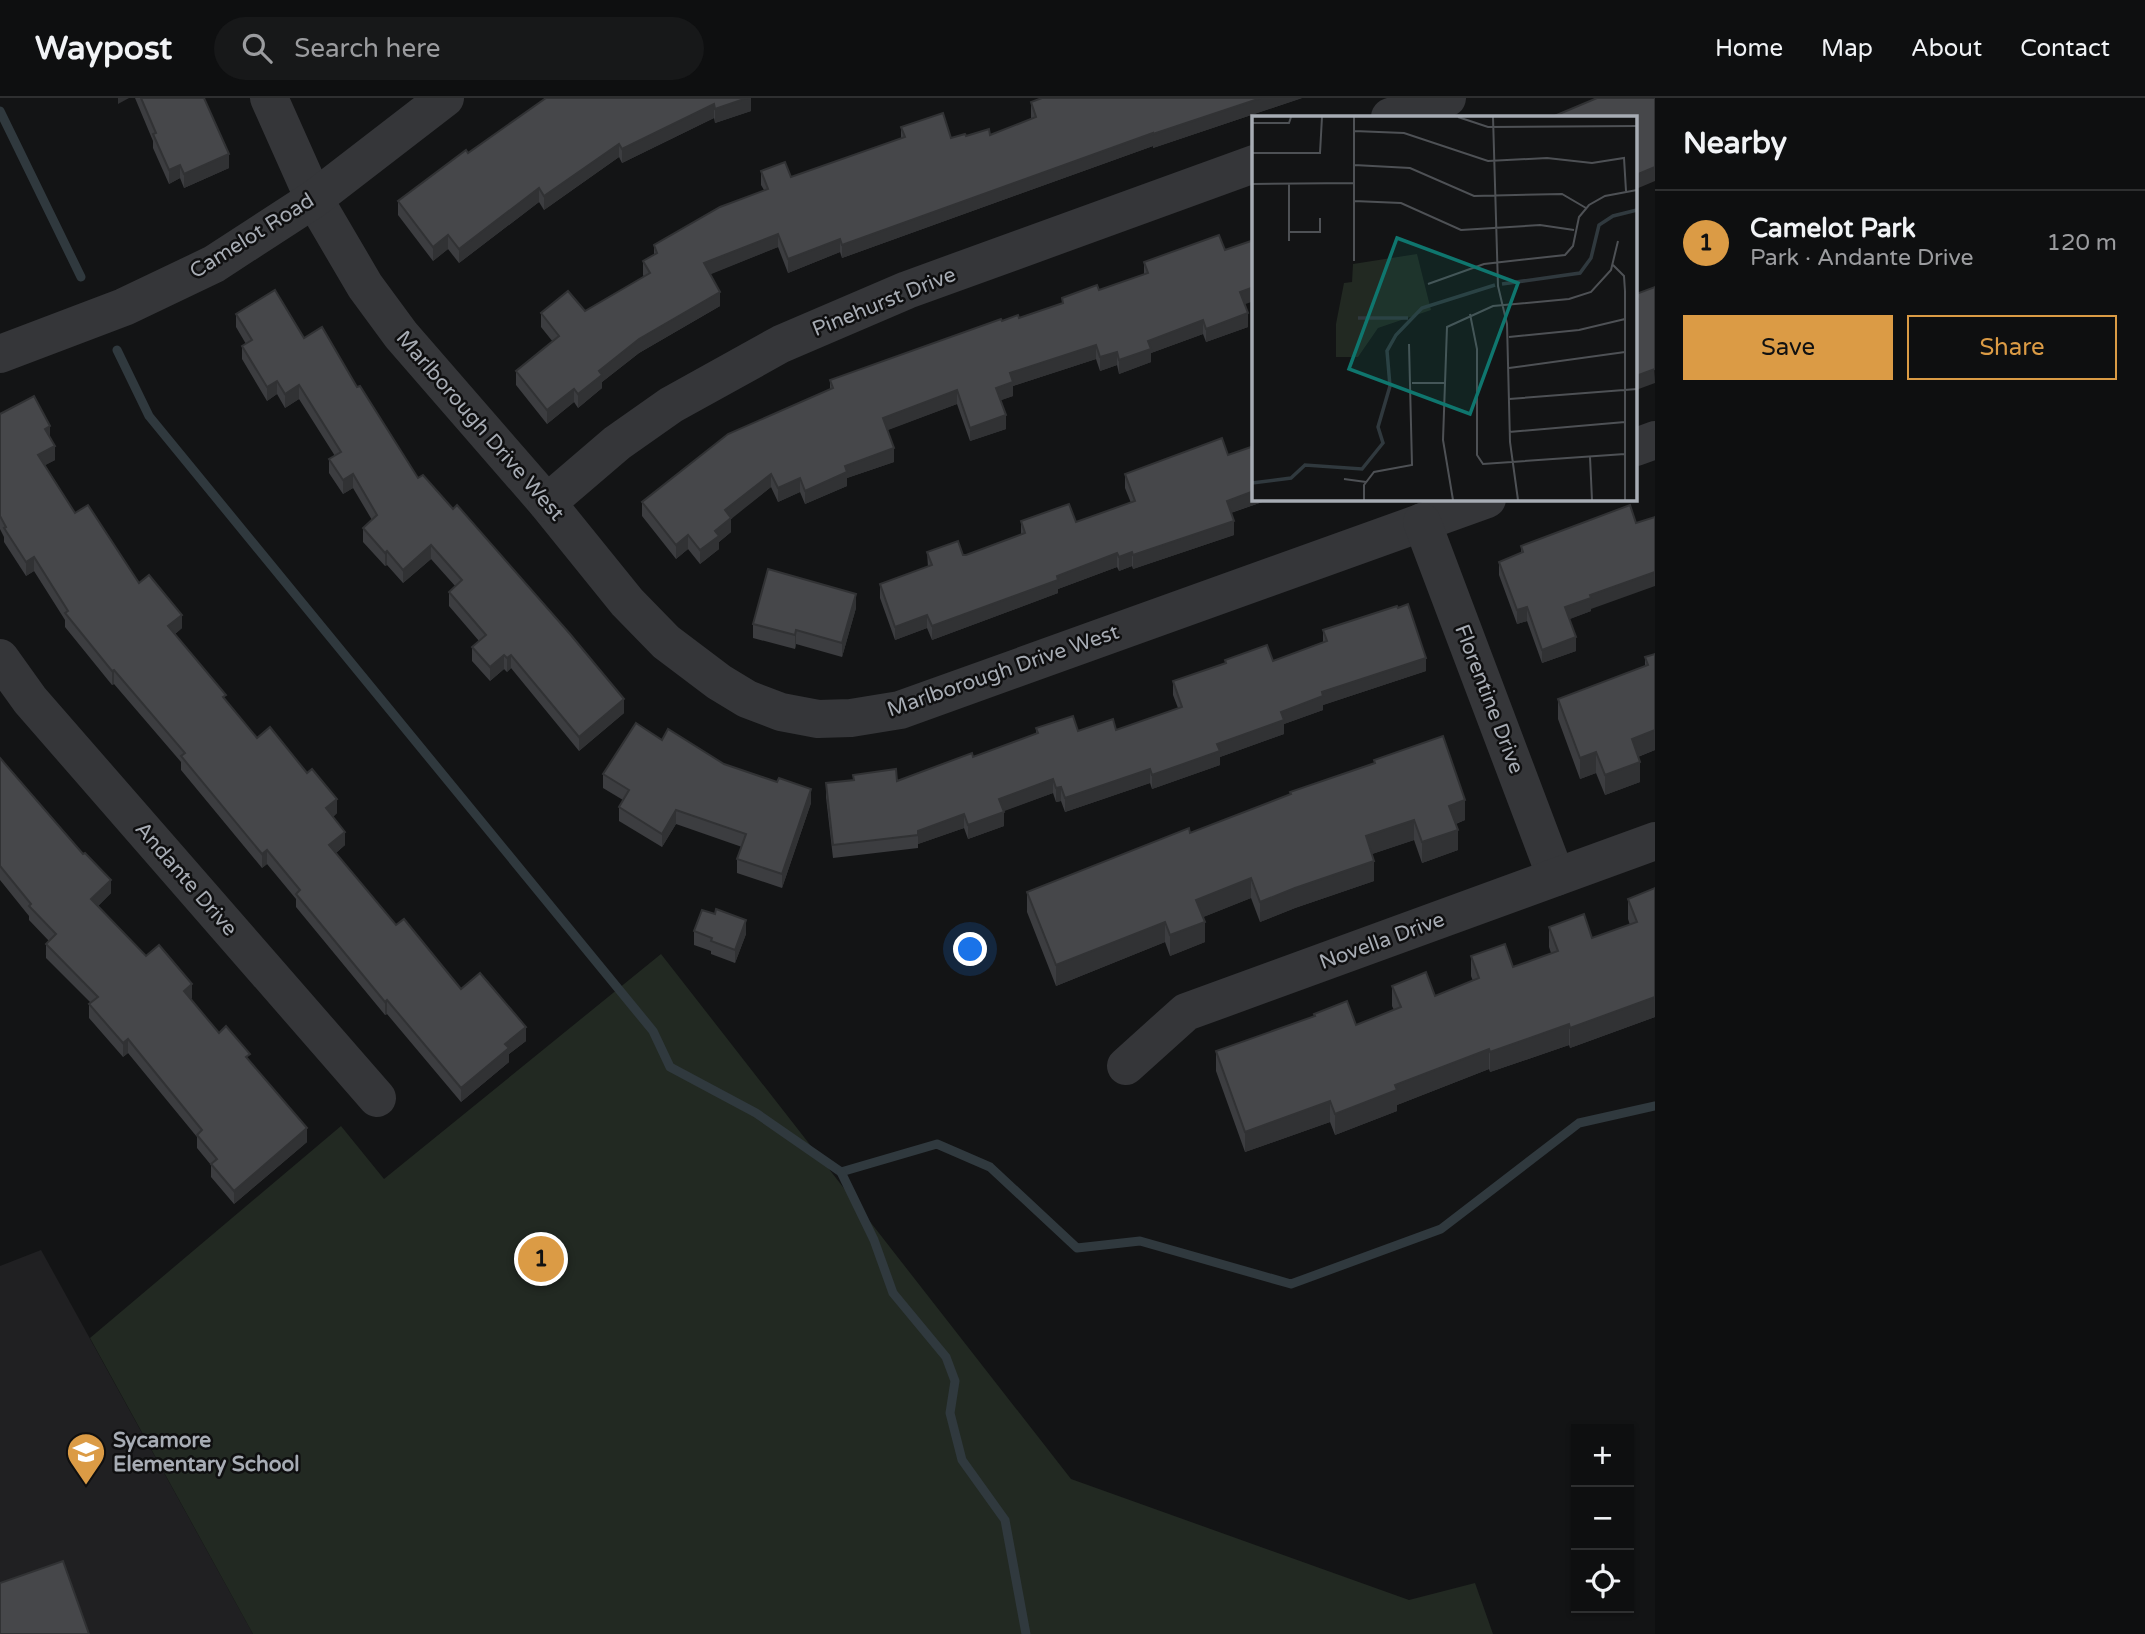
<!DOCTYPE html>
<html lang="en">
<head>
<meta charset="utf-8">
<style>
  body { margin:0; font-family:"Varela Round",sans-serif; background:#171819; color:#f1f3f6 }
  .controls { position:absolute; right:21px; bottom:21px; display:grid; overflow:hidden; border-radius:0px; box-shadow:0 2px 5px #0004 }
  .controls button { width:63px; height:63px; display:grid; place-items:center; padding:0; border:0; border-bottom:2px solid #2e2f30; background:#0e0f10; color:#f1f3f6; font:35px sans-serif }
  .you { position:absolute; left:971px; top:852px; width:24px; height:24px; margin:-18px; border:5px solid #fff; border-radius:50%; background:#1a73e8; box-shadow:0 0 0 10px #1a73e833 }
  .badge { display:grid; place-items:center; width:46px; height:46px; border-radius:50%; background:#db9b45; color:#111; font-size:23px; font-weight:700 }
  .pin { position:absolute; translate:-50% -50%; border:4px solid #fff; box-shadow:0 2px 7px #0006 }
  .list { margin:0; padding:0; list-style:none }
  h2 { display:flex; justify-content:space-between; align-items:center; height:91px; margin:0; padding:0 28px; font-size:30px }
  h2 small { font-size:23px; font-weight:400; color:#9b9c9f }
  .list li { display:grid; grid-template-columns:46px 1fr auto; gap:21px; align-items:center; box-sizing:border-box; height:105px; padding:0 28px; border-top:2px solid #2e2f30 }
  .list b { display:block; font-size:26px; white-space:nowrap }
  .list p { margin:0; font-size:23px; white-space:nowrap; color:#9b9c9f }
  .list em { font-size:23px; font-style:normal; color:#9b9c9f }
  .actions { display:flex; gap:14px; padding:21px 28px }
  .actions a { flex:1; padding:16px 0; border:2px solid #db9b45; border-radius:0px; text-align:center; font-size:24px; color:#db9b45 }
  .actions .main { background:#db9b45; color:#111 }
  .icon { flex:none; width:38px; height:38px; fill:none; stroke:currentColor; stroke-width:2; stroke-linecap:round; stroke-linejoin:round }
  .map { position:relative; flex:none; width:1655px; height:1536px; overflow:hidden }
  header { display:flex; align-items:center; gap:42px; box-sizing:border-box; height:98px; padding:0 35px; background:#0e0f10; border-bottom:2px solid #2e2f30 }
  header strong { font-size:33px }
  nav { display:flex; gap:38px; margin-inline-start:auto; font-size:24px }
  .search { width:490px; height:63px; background:#171819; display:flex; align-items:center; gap:18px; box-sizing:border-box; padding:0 24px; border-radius:38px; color:#9b9c9f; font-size:26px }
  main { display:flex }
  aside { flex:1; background:#0e0f10 }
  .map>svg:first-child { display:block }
</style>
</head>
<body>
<header>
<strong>Waypost</strong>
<div class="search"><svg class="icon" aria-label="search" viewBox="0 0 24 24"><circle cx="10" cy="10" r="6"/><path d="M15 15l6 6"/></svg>Search here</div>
<nav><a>Home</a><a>Map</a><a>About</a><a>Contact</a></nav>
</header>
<main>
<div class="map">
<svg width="1655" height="1536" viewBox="0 0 1655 1536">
  <rect width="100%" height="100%" fill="#131415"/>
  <!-- built -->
  <polygon fill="#202022" points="41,1152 253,1536 0,1536 0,1168"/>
  <!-- green -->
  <polygon fill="#222922" points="661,856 1071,1381 1409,1502 1475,1485 1493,1536 253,1536 90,1240 341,1028 384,1081"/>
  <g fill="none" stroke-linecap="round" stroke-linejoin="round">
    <!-- stream -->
    <g stroke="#30393e" stroke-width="9">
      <polyline points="0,13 81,179"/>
      <polyline points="117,252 149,318 653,933 670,969 756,1015 841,1074 937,1046 990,1069 1077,1150 1140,1143 1291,1186 1441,1131 1579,1025 1655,1008"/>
      <polyline points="841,1074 874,1142 893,1195 946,1259 955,1283 950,1315 962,1362 1005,1422 1026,1536"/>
    </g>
    <!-- minor -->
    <g stroke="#353639" stroke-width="38">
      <polyline points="269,0 314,101 365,188 401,237 547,405 627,504 666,544 719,584 747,601 781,614 818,621 851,620 900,612 1487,401"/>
      <polyline points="1390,19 1447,0"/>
      <polyline points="0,256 124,209 214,166 314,101 445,0"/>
      <polyline points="1636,349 1655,342"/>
      <polyline points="547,405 617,345 671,307 781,246 907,192 1254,66"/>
      <polyline points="1422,424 1556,779"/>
      <polyline points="0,560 30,602 377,1000"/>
      <polyline points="1126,968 1186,914 1655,743"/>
    </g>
  </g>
  <!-- wall -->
  <g fill="#3c3d40">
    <polygon points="135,0 204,0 229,70 184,90 180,80 169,86 153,50 153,43"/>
    <polygon points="751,0 751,13 715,25 714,20 622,65 619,59 544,112 539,104 459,165 448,151 433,163 398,117 398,103 468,55"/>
    <polygon points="1302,0 1153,50 1153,48 842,160 840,154 788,175 778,149 710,176 720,208 639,255 602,284 602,290 578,310 574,304 547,326 516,287 516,273 553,244 541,229 541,215 585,213 644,179 643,177 643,163 654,157 654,147 764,92 761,87 761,73 791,79 901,41 901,29 951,40 966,38 990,37 1031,21 1031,4"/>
    <polygon points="1144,164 1245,206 1248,229 1206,244 1203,236 1151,255 1151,264 1119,276 1117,267 1100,273 1096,261 1013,288 1013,298 1001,302 1006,331 970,343 957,306 887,332 894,364 847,380 847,388 805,406 800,394 778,404 771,389 731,420 731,434 719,444 719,451 700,466 688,451 676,461 642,418 642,404 830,291 830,282 1002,223 1019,220 1062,205 1062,200 1099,192 1144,176"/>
    <polygon points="236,216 304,240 357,289 418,380 624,615 579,653 511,570 507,574 504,571 490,583 472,563 472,549 479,543 449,508 449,494 456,489 431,461 403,485 387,467 385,468 363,444 363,430 372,422 353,390 343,396 329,375 329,361 335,358 299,301 285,310 277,296 267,303 242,261 242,248 246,246 236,229"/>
    <polygon points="0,316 50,339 55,362 45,367 75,415 182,530 175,536 226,603 257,640 337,715 333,719 345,747 336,755 396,827 461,891 526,943 509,956 509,964 461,1004 387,916 385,917 296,809 296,801 267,766 262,770 181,672 181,664 114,586 112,587 65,529 65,522 34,473 26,478 4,444 4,439 0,431"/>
    <polygon points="1228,357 1254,401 1271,401 1231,415 1234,437 1133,471 1132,468 1119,473 1117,469 1058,491 1058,495 932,542 927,530 895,542 880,500 880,486 928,469 927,454 966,457 1021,437 1021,423 1076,424 1131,405 1125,390 1125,376"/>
    <polygon points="1521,448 1591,511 1591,513 1569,521 1576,553 1542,565 1527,523 1517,526 1499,477 1499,464 1521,455"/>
    <polygon points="856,510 842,559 796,546 795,551 753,540 753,526"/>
    <polygon points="1323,532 1426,573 1323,607 1323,612 1284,626 1284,636 1220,659 1220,667 1152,691 1150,685 1065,714 1061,703 1056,704 1053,695 1003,713 1004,728 968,741 964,730 918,746 918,750 833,760 826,699 826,685 897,683 973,659 1036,636 1036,630 1078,633 1116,632 1178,610 1173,597 1173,583 1225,565 1225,562 1273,563 1323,544"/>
    <polygon points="1655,556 1655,652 1638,659 1640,684 1605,697 1596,675 1580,681 1558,621 1558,601 1645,568 1645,559"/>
    <polygon points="662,642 724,666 811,705 782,790 737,775 737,761 742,749 676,726 662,749 619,723 619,709 623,702 603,690 603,676"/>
    <polygon points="0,660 111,795 98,808 146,858 192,900 190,901 219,935 250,964 307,1044 234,1106 211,1079 211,1067 197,1050 197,1039 128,955 123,959 89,920 89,906 91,905 46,860 46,846 49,843 29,822 29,818 0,782"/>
    <polygon points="1374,662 1465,722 1456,726 1458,752 1422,765 1414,742 1372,756 1374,783 1295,810 1260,824 1251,800 1203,819 1205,844 1170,858 1165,844 1056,888 1027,814 1027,794 1190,735 1374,665"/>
    <polygon points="1655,790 1655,919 1570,950 1569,947 1490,974 1489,971 1397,1007 1397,1013 1335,1037 1330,1024 1245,1054 1216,973 1216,953 1356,927 1394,912 1392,908 1392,888 1435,898 1473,883 1471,878 1471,858 1513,869 1551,855 1549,849 1549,829 1592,840 1630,827 1628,821 1628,801"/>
    <polygon points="694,833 746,836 735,865 711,856 711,853 694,847"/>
  </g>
  <!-- shaded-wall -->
  <g fill="#313234">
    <polygon points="118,0 129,0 118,6"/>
    <polygon points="747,0 751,0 751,13 715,25 715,11"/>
    <polygon points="1261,0 1302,0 1153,50 1153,36"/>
    <polygon points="714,6 714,20 622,65 622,51"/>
    <polygon points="1153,35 1153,48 842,160 842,147"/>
    <polygon points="619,46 619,59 544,112 544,98"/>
    <polygon points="229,56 229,70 184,90 184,76"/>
    <polygon points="180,67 180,80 169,86 169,72"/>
    <polygon points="1655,69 1655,83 1636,91 1636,77"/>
    <polygon points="539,90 539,104 459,165 459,151"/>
    <polygon points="778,136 778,149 704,179 704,165"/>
    <polygon points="448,137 448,151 433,163 433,149"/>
    <polygon points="840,141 840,154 788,175 788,161"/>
    <polygon points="1254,189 1254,203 1240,208 1240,194"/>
    <polygon points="720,194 720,208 639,255 602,284 602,290 578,310 578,296 599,273 639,241"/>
    <polygon points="1248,215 1248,229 1206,244 1206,231"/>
    <polygon points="1203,222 1203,236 1151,255 1151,264 1119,276 1119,262 1148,243"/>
    <polygon points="1096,247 1096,261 1013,288 1013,298 996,304 996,290 1010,275"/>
    <polygon points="1117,254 1117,267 1100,273 1100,259"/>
    <polygon points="1654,267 1655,285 1636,292 1636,278"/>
    <polygon points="277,283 277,296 267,303 267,289"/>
    <polygon points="299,287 299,301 285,310 285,296"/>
    <polygon points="574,291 574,304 547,326 547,312"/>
    <polygon points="957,292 957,306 883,334 883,320"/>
    <polygon points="1006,317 1006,331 970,343 970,330"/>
    <polygon points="50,328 50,342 45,331"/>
    <polygon points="55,348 55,362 38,371 38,357"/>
    <polygon points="894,350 894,364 847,380 847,388 805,406 805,393 845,368"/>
    <polygon points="353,376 353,390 343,396 343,382"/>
    <polygon points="771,376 771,389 725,426 725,412"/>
    <polygon points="800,380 800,394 778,404 778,390"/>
    <polygon points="1254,393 1254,401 1271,401 1227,416 1227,403"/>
    <polygon points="731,420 731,434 719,444 719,451 700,466 700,452 715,433"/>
    <polygon points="1234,423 1234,437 1133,471 1133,457"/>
    <polygon points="688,437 688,451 676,461 676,447"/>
    <polygon points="431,447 431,461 403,485 403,472"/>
    <polygon points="387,453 387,467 385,468 385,455"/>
    <polygon points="1132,454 1132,468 1119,473 1119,459"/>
    <polygon points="1117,455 1117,469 1058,491 1058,495 932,542 932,528"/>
    <polygon points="34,459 34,473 26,478 26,464"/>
    <polygon points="1655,474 1655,488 1591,511 1591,513 1565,523 1565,509 1590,497"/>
    <polygon points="856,496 856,510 842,559 842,545"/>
    <polygon points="1527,509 1527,523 1517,526 1517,512"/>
    <polygon points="182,517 182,530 168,542 168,528"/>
    <polygon points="927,517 927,530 895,542 895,529"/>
    <polygon points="796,532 796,546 795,551 795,537"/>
    <polygon points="1576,539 1576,553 1542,565 1542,552"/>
    <polygon points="504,557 504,571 490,583 490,569"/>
    <polygon points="511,557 511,570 507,574 507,560"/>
    <polygon points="1426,560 1426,573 1323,607 1323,612 1284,626 1284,636 1220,659 1220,667 1152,691 1152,677 1217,646 1322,594"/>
    <polygon points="114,572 114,586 112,587 112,573"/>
    <polygon points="624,601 624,615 579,653 579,639"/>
    <polygon points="1655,632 1655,652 1632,661 1632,641"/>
    <polygon points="1596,654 1596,675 1580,681 1580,660"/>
    <polygon points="1640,664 1640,684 1605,697 1605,677"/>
    <polygon points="1150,671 1150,685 1065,714 1065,700"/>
    <polygon points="1053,681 1053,695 999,715 999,701"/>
    <polygon points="1061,689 1061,703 1056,704 1056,690"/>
    <polygon points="811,691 811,705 782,790 782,776"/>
    <polygon points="337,701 337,715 326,724 326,710"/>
    <polygon points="1465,702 1465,722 1449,728 1449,708"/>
    <polygon points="676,712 676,726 662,749 662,736"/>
    <polygon points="1004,714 1004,728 968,741 968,727"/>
    <polygon points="964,716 964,730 918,746 918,733"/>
    <polygon points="1414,722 1414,742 1366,758 1366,738"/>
    <polygon points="1458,732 1458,752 1422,765 1422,744"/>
    <polygon points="345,734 345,747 329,760 329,747"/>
    <polygon points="267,752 267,766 262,770 262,756"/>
    <polygon points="1374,763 1374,783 1295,810 1260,824 1260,804 1295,790"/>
    <polygon points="1251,780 1251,800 1196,822 1196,802"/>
    <polygon points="111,782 111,795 91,815 91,801"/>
    <polygon points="746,822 746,836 735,865 735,852"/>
    <polygon points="1165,824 1165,844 1056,888 1056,867"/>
    <polygon points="1205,824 1205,844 1170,858 1170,837"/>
    <polygon points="192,886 192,900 184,907 184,893"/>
    <polygon points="1655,899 1655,919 1570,950 1570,930"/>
    <polygon points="387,902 387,916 385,917 385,904"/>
    <polygon points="1569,926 1569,947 1490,974 1490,954"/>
    <polygon points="526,929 526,943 509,956 509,964 461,1004 461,990 505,946"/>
    <polygon points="128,941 128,955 123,959 123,945"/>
    <polygon points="1489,951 1489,971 1397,1007 1397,1013 1335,1037 1335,1016 1395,987"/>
    <polygon points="1330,1003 1330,1024 1245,1054 1245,1034"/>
    <polygon points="307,1030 307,1044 234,1106 234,1093"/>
  </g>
  <!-- building -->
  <g fill="#46474a" stroke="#313234" stroke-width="2">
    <polygon points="141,0 204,0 229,56 184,76 180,67 169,72 153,36 156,35"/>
    <polygon points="546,0 747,0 715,11 714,6 622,51 619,46 544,98 539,90 459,151 448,137 433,149 398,103 466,52 468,55"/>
    <polygon points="1042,0 1261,0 1153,36 1153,35 842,147 840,141 788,161 778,136 704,165 720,194 639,241 599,273 602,277 578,296 574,291 547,312 516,273 559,238 541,215 568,193 585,213 650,175 643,163 657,155 654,147 720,109 768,91 761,73 785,64 791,79 905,39 901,29 943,15 951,40 965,36 966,38 989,31 990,37 1036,19 1031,4"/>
    <polygon points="1597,0 1655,0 1655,69 1636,77 1636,19 1552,19"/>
    <polygon points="1219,137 1225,152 1254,142 1254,189 1240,194 1248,215 1206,231 1203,222 1148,243 1151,251 1119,262 1117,254 1100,259 1096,247 1010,275 1013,284 996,290 1006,317 970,330 957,292 883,320 894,350 845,368 847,374 805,393 800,380 778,390 771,376 725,412 731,420 715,433 719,438 700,452 688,437 676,447 642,404 728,336 833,290 830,282 1001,221 1002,223 1018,217 1019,220 1063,205 1062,200 1097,187 1099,192 1148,175 1144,164"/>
    <polygon points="1655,189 1655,271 1636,278 1636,202 1638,201 1636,196"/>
    <polygon points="275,192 304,240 322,229 357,289 360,288 418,380 423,377 453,411 457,407 570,536 624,601 579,639 511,557 507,560 504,557 490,569 472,549 486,537 449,494 462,482 431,447 403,472 387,453 385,455 363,430 377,417 353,376 343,382 329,361 341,354 299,287 285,296 277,283 267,289 242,248 252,242 236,216"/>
    <polygon points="34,298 50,328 45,331 55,348 38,357 75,415 88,407 139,485 149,477 182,517 168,528 226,597 223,599 257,640 270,629 307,675 312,671 337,701 326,710 345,734 329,747 396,827 404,821 461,891 480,875 526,929 505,946 509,950 461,990 387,902 385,904 296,796 300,792 267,752 262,756 181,658 185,655 114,572 112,573 65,515 68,513 34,459 26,464 4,430 6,429 0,418 0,316"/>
    <polygon points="1222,340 1228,357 1254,348 1254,393 1227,403 1234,423 1133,457 1132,454 1119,459 1117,455 1057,478 1058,482 932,528 927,517 895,529 880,486 932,467 927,454 958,443 963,457 966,457 1025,435 1021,423 1069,406 1076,424 1135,403 1125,376"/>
    <polygon points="1630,407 1636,425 1655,419 1655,474 1590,497 1591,500 1565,509 1576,539 1542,552 1527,509 1517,512 1499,464 1523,454 1521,448"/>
    <polygon points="768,471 856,496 842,545 796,532 795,537 753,526"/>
    <polygon points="1408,506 1426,560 1322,594 1323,598 1281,614 1284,622 1217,646 1220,653 1152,677 1150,671 1065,700 1061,689 1056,690 1053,681 999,701 1004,714 968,727 964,716 918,733 918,737 833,747 826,685 854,682 853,677 896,671 897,683 972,655 973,659 1038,635 1036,630 1073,618 1078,633 1113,621 1116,632 1182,609 1173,583 1226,565 1225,562 1267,547 1273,563 1327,543 1323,532 1397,508 1398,510"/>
    <polygon points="1655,556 1655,632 1632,641 1640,664 1605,677 1596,654 1580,660 1558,601 1648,567 1645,559"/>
    <polygon points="636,625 662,642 668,631 724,666 777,684 779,680 811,691 782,776 737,761 746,736 676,712 662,736 619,709 629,692 603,676"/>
    <polygon points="1443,638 1465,702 1449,708 1458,732 1422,744 1414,722 1366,738 1374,763 1295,790 1260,804 1251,780 1196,802 1205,824 1170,837 1165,824 1056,867 1027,794 1189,730 1190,735 1291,696 1290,694 1375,665 1374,662"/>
    <polygon points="0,660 83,756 85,755 111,782 91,801 146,858 159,847 192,886 184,893 219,935 226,928 250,956 246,959 307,1030 234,1093 211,1066 217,1061 197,1037 202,1032 128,941 123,945 89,906 98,899 46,846 56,836 29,808 31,806 0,768"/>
    <polygon points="1655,790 1655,899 1570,930 1569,926 1490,954 1489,951 1395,987 1397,992 1335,1016 1330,1003 1245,1034 1216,953 1315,918 1314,916 1347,903 1356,927 1401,909 1392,888 1426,874 1435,898 1479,880 1471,858 1505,846 1513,869 1558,853 1549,829 1584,816 1592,840 1637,824 1628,801"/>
    <polygon points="716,811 746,822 735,852 711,843 712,840 694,833 702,812 715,816"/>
    <polygon points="63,1463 89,1536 0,1536 0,1485"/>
  </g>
  <!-- icons -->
  <defs>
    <g id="school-pin" transform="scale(2.0125)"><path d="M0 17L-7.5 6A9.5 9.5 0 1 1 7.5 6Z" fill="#db9b45" stroke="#0f0f10"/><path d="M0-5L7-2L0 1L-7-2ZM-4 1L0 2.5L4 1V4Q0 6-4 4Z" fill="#fff"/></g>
  </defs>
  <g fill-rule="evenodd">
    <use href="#school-pin" x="86" y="1354"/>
  </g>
  <g text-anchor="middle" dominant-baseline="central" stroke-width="5" stroke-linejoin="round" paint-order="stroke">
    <!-- street labels -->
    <g font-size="21" fill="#a7acb4" stroke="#0f0f10">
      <text transform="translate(252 138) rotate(-32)">Camelot Road</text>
      <text transform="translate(884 204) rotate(-22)">Pinehurst Drive</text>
      <text transform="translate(480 328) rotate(49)">Marlborough Drive West</text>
      <text transform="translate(1003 573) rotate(-19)">Marlborough Drive West</text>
      <text transform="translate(1489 601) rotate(69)">Florentine Drive</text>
      <text transform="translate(186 781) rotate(49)">Andante Drive</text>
      <text transform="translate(1382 843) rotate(-20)">Novella Drive</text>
    </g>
    <!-- poi labels -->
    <g font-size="21" font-weight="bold" fill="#a7acb4" stroke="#0f0f10" text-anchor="start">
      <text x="113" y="1342">Sycamore<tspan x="113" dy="24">Elementary School</tspan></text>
    </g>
  </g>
  <!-- overview -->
  <g transform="translate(1252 18)">
    <rect width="385" height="385" fill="#131415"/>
    <path d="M165,138l14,56 -53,18 -20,29h-22v-33l8,-41 8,-1 1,-18z" fill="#222922"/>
    <path fill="none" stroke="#30393e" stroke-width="3.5" d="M250,168l78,-11 11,-15 8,-33 14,-9 24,-6M106,202h50M0,367l39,-5 14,-13 57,4 21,-26 -5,-16 12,-41 -3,-35 9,-16 26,-27 73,-23"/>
    <path fill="none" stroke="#4e5155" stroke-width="2" d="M206,1l30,10 149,-1M241,1l5,169 9,38 3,118 8,58M0,7h37l2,-6M102,15l50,2 84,28 59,-3 45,5 32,-5 2,33M0,37h68l2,-36M102,49l56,3 64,28 88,-2 24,14M0,68l102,-1M102,85l47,2 60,27 79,-5 34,5M37,116h31v-14M37,125v-58M102,145v-144M361,149l11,11 1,15v209M176,168l56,-20 81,-9 8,-9 6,-29 10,-12 16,-9 32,-6M218,198l7,35v106l6,9 142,-10M257,221l70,-7 46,-11M257,252l116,-16M160,267h32M257,283l128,-10M257,316l116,-10M338,341l2,43M92,363l22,3M112,384v-15l10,-13 38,-7 -3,-121M201,384l-10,-60 4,-113 46,-21 76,-7 22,-7 20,-22 7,-29"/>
    <path fill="#0f766e" fill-opacity="0.15" stroke="#0f766e" stroke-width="3.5" d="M145,122l121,45 -48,131 -121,-45z"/>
    <rect width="385" height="385" fill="none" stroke="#a7acb4" stroke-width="3.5"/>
  </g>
</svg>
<div class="controls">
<button>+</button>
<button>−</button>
<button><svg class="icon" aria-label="locate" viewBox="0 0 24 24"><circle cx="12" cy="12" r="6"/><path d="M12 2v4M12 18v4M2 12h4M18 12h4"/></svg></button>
</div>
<div class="you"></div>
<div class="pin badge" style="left:541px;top:1161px">1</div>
</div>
<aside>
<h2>Nearby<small></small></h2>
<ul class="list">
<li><span class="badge">1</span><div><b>Camelot Park</b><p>Park · Andante Drive</p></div><em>120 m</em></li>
</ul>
<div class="actions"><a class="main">Save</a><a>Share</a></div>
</aside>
</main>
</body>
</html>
